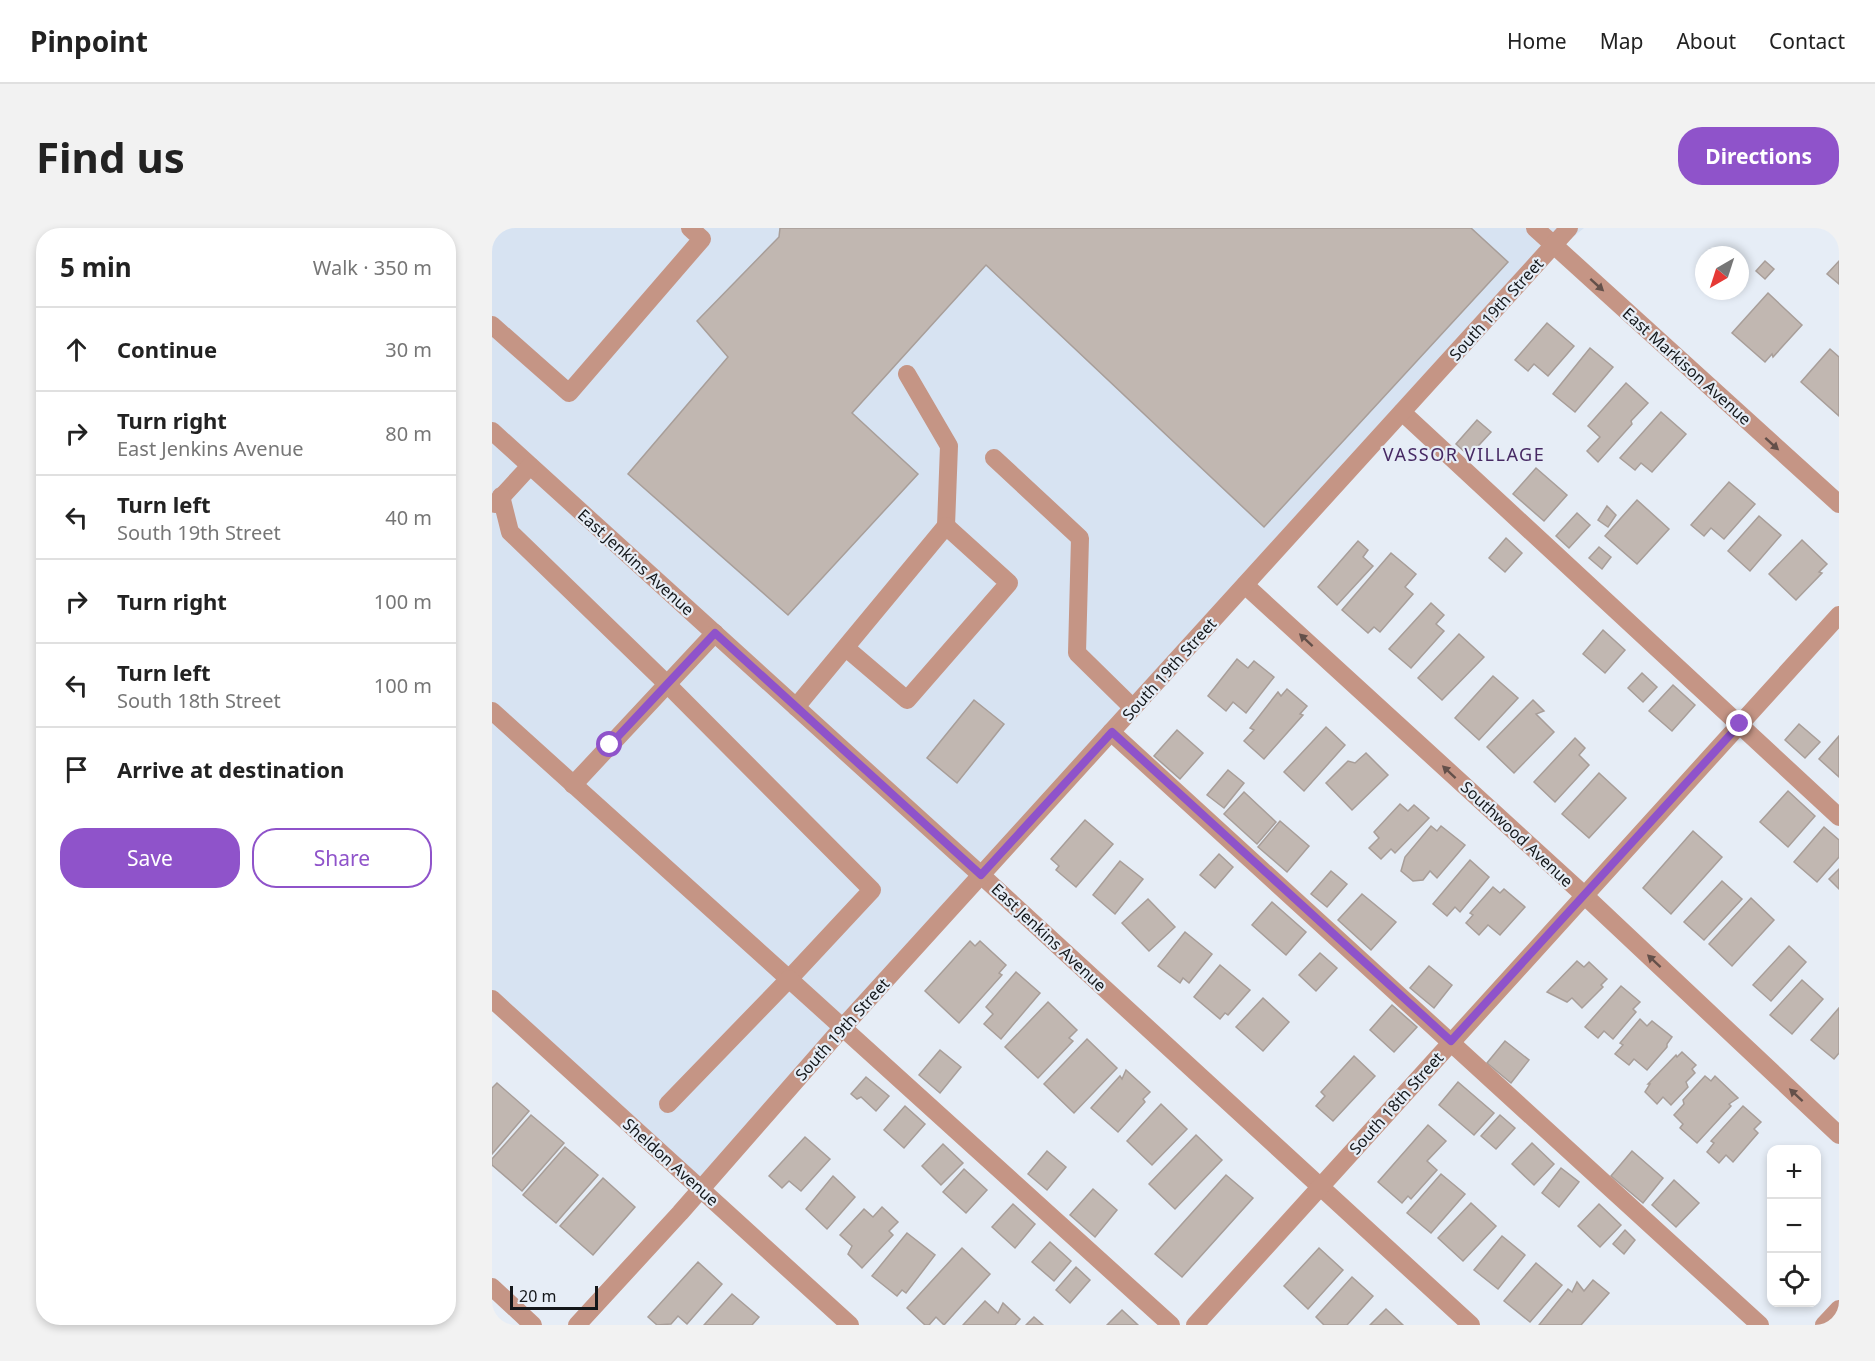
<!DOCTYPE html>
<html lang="en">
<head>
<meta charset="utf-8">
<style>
  body { margin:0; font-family:"Noto Sans",sans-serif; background:#f2f2f2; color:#222 }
  .controls { position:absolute; right:18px; bottom:18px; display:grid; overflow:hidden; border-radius:12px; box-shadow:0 3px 9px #0003 }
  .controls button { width:54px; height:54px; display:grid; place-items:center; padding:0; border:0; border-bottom:2px solid #e0e0e0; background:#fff; color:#222; font:30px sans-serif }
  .compass { position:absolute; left:1203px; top:18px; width:54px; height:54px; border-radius:50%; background:#fff; box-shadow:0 3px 9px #0003; rotate:219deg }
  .scale { position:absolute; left:18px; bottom:15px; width:88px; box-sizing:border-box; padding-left:6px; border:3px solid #14171a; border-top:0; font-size:16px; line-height:21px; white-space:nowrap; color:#14171a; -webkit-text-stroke:4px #e6edf6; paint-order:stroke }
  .stop { position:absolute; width:18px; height:18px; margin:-14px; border:4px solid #8f53ca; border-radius:50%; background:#fff }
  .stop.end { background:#8f53ca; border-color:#fff; box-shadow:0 2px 6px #0008 }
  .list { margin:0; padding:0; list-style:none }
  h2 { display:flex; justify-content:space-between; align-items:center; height:78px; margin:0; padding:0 24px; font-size:26px }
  h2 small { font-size:20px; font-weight:400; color:#767676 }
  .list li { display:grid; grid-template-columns:39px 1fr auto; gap:18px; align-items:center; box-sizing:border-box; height:84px; padding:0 24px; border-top:2px solid #e0e0e0 }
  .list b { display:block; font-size:22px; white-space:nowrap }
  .list p { margin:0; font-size:20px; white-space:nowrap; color:#767676 }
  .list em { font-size:20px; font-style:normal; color:#767676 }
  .actions { display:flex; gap:12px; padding:18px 24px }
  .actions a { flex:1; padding:14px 0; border:2px solid #8f53ca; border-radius:24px; text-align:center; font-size:21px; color:#8f53ca }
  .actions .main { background:#8f53ca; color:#fff }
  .icon { flex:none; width:33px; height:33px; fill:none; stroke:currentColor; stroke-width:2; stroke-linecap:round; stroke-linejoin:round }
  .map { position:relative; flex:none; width:1347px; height:1097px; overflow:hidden; border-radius:24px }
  header { display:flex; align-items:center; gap:36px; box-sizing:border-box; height:84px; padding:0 30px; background:#fff; border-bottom:2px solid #e0e0e0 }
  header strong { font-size:28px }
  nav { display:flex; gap:33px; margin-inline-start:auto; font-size:21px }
  .intro { display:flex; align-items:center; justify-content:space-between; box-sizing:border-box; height:144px; padding:0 36px }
  h1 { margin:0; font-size:42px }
  .button { padding:15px 27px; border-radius:24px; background:#8f53ca; color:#fff; font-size:21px; font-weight:700 }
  main { display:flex; gap:36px; padding:0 36px }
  aside { flex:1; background:#fff; border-radius:24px; box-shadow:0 3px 9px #0003 }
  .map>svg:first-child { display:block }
</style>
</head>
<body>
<header>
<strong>Pinpoint</strong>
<nav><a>Home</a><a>Map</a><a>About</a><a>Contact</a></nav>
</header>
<div class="intro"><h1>Find us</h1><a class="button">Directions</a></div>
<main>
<aside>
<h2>5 min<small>Walk · 350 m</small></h2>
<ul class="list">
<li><svg class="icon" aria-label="ahead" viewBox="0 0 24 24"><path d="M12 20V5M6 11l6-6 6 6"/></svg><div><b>Continue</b></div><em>30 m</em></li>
<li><svg class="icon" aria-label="right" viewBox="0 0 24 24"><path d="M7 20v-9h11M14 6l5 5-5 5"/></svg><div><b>Turn right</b><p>East Jenkins Avenue</p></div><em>80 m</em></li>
<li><svg class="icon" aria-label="left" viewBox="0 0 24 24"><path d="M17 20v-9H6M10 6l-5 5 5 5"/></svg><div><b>Turn left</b><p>South 19th Street</p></div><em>40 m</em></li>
<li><svg class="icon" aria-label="right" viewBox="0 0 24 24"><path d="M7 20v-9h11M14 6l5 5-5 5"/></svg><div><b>Turn right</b></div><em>100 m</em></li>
<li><svg class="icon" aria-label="left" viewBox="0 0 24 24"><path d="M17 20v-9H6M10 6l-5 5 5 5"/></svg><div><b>Turn left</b><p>South 18th Street</p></div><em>100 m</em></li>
<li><svg class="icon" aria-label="arrive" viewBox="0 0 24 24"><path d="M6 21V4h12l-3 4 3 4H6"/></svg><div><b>Arrive at destination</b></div></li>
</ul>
<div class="actions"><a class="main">Save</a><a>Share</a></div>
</aside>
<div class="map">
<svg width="1347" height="1097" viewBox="0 0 1347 1097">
  <rect width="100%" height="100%" fill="#e6edf6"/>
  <!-- built -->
  <polygon fill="#d7e3f2" points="0,0 1092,0 1063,24 210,966 0,776"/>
  <!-- building -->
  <g fill="#c1b7b1" stroke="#a89e99" stroke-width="1.5">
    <polygon points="288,0 979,0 1016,34 772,299 494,37 360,185 426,246 296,387 136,246 236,129 205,93 287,9"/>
    <polygon points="1273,33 1282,41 1273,51 1264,43"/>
    <polygon points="1347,33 1347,56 1335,46"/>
    <polygon points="1276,65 1310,97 1281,129 1280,126 1273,134 1240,105"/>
    <polygon points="1055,95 1082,118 1056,148 1042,136 1036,143 1023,132"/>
    <polygon points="1098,120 1121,139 1083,184 1061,166"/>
    <polygon points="1338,121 1347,129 1347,188 1309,154"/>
    <polygon points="1134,155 1156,175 1139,193 1140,196 1106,234 1095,223 1108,209 1096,198"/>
    <polygon points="1169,184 1194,206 1160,244 1149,235 1143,242 1128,230"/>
    <polygon points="985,192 999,204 977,228 964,216"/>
    <polygon points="1044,240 1075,267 1052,293 1021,266"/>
    <polygon points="1237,254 1263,276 1232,311 1219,300 1212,308 1199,297"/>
    <polygon points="1145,272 1177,301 1145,336 1113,308"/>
    <polygon points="1115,278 1124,287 1116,299 1106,292"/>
    <polygon points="1085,285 1098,297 1077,320 1064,308"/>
    <polygon points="1267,288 1289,307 1258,343 1236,323"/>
    <polygon points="1014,310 1030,325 1013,344 997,330"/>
    <polygon points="1310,312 1335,336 1327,344 1330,345 1304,372 1277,346"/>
    <polygon points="866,313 876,322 871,329 881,338 845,377 826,359"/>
    <polygon points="1107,319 1119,329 1110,341 1097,330"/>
    <polygon points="899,325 924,346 913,359 921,366 888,404 882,399 876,405 850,382"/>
    <polygon points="939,375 952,387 944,396 952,403 919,440 897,421"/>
    <polygon points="1111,402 1133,422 1113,445 1091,426"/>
    <polygon points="967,406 992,429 950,472 926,450"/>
    <polygon points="745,431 756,440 762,433 782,449 754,485 741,474 734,483 716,468"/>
    <polygon points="1150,445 1165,459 1151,474 1136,460"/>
    <polygon points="1001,448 1026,470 987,512 963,490"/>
    <polygon points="1181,457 1203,477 1180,503 1157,483"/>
    <polygon points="795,461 815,478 808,486 811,487 772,531 752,513 762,502 758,500 786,464 789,468"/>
    <polygon points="482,472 512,496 465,555 435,530"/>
    <polygon points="1041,472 1052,483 1044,486 1062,504 1022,545 995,519"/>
    <polygon points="1307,496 1328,514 1313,530 1293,512"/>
    <polygon points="834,499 853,517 812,563 792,544"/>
    <polygon points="685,502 711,525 688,551 662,528"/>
    <polygon points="1347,508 1347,549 1327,531"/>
    <polygon points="1083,510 1093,520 1087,527 1097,537 1063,574 1042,554"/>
    <polygon points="874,525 896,547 860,582 834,555 856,533 863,535"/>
    <polygon points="736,542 752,555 732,580 715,567"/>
    <polygon points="1107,545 1134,570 1097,610 1070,586"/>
    <polygon points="1296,563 1323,588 1296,619 1268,594"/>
    <polygon points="752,564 784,594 765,616 732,586"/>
    <polygon points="908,576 916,583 922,577 937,590 903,625 899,621 889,631 877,620 887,610 882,604"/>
    <polygon points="593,592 621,616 584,659 564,642 567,638 559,631"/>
    <polygon points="788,593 817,618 795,644 766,619"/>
    <polygon points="939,598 945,603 949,598 973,617 945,650 938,643 931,652 921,653 909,643 913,629"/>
    <polygon points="1332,599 1347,612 1347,629 1325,654 1302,634"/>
    <polygon points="1201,603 1230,629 1179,686 1151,660"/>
    <polygon points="727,626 741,639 723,660 708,647"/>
    <polygon points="978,632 997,649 968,684 963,679 955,688 941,676"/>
    <polygon points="628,633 651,651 623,686 601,667"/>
    <polygon points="1347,641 1347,661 1337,651"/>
    <polygon points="839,643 855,656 835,679 819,666"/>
    <polygon points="1230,653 1250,671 1212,712 1192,694"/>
    <polygon points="1001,659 1008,665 1012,661 1033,679 1008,707 996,697 987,707 974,695 981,687 978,685"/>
    <polygon points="870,666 904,694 879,722 846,692"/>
    <polygon points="1259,670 1282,692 1240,738 1217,716"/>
    <polygon points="656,671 683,699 657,723 630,695"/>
    <polygon points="780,674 814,704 794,727 760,697"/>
    <polygon points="693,704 720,726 697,755 691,750 688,755 666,738"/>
    <polygon points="478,713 483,718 488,713 514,737 507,745 510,747 467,795 433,763"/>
    <polygon points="1297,718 1314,734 1279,773 1261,757"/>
    <polygon points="828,725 845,740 824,763 807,747"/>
    <polygon points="1085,733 1092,739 1097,734 1115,751 1109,757 1111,759 1090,780 1080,770 1075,774 1055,764"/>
    <polygon points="728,737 758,762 736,787 733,785 728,791 702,769"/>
    <polygon points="937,738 960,757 942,780 918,760"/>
    <polygon points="524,744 548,765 509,811 492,796 501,786 494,779"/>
    <polygon points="1310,752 1331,771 1300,806 1278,787"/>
    <polygon points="1129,758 1148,774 1141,781 1144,784 1121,811 1112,803 1106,810 1093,799"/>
    <polygon points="771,770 797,794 771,823 744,799"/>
    <polygon points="556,774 585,802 577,810 581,813 546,850 513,819"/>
    <polygon points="900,777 925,799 902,824 878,802"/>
    <polygon points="1347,780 1347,825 1342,831 1319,812"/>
    <polygon points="1148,791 1155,798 1160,793 1180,809 1175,816 1175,819 1155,842 1142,831 1137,837 1123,826 1131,817 1128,815"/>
    <polygon points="595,811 625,840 582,885 552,856"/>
    <polygon points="1013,813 1037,832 1019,855 995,835"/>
    <polygon points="448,822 469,839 448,865 427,847"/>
    <polygon points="1190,824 1204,837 1200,841 1203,845 1194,854 1196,859 1179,877 1171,869 1165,876 1153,864 1158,856 1156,856 1184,827 1185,829"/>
    <polygon points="862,828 883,848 841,893 824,878 833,868 829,864"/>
    <polygon points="634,842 658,864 651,871 653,874 626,904 599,880 628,848 630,851"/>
    <polygon points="1213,848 1219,853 1223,848 1246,870 1237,876 1239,878 1205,915 1188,900 1191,896 1182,887 1192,876 1191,872"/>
    <polygon points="374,849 397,868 384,883 369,869 365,871 359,866"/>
    <polygon points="966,854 1002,885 982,907 947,877"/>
    <polygon points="5,855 37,883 0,926 0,860"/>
    <polygon points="669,876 695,901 660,937 635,913"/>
    <polygon points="413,878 433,896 412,920 392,902"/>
    <polygon points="1251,878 1269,894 1262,901 1266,905 1241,934 1234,927 1227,935 1215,924 1222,915 1219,913"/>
    <polygon points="39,887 72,915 30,963 0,937 0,931"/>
    <polygon points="1008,887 1023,900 1004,921 989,908"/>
    <polygon points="936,897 954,913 935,933 945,942 919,971 916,968 910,975 886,954"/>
    <polygon points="704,907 730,932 683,981 657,956"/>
    <polygon points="313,909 338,931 309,963 297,953 290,960 277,948"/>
    <polygon points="1040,915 1062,936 1042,957 1020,936"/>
    <polygon points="451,916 471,935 449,957 430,938"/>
    <polygon points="73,919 106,947 64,995 31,967"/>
    <polygon points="555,923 574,939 555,962 536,946"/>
    <polygon points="1140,923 1171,950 1151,975 1119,948"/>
    <polygon points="1069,940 1087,954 1067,979 1050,965"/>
    <polygon points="472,941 495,962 474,985 451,964"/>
    <polygon points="949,946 973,966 939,1005 915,985"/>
    <polygon points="734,947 761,970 690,1049 663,1026"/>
    <polygon points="341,948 363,969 335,1001 314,981"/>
    <polygon points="111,950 143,979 101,1027 68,998"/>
    <polygon points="1182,952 1207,975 1184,999 1160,977"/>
    <polygon points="601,961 625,982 603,1009 578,987"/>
    <polygon points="979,975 1004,998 971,1033 946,1010"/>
    <polygon points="521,976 543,996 523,1020 500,999"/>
    <polygon points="1107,976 1129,997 1108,1019 1086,998"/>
    <polygon points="390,979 406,994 397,1003 401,1007 370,1040 356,1026 360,1018 348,1007 372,981 381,989"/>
    <polygon points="1133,1002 1143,1012 1132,1026 1121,1016"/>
    <polygon points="415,1005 443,1027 414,1065 410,1062 405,1068 380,1048"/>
    <polygon points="1010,1008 1033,1027 1006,1061 982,1042"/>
    <polygon points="558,1014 579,1033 562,1053 540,1034"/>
    <polygon points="470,1020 498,1046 452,1097 444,1089 437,1097 433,1097 415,1080"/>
    <polygon points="827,1020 851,1042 816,1081 792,1058"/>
    <polygon points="206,1034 230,1056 195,1096 186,1088 179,1096 165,1097 156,1089"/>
    <polygon points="1044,1035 1070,1057 1038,1094 1012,1073"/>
    <polygon points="584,1039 598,1052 578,1075 564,1062"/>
    <polygon points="860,1049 881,1068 855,1097 832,1097 824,1089"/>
    <polygon points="1101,1052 1117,1065 1089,1097 1047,1097 1076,1061 1080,1064 1085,1054 1092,1063"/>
    <polygon points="240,1066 267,1089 260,1097 212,1097"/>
    <polygon points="493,1073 506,1085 511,1075 528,1091 523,1097 471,1097"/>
    <polygon points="894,1081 911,1097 878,1097"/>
    <polygon points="630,1082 646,1097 615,1097"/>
    <polygon points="542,1089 551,1097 534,1097"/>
  </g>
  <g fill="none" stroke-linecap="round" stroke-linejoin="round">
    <!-- minor -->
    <g stroke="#c59585" stroke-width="18">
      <polyline points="1043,0 1347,276"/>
      <polyline points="0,97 77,165 210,11 198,0"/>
      <polyline points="415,146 457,218 454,298"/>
      <polyline points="910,184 1347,589"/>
      <polyline points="0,203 489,647 979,1097"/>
      <polyline points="502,230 588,310 585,425 641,480"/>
      <polyline points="3,276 38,238"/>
      <polyline points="753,357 1092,667 1347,907"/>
      <polyline points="304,479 454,298 517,355 415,472 354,420"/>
      <polyline points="0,483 297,751 380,662 175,456 18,304 9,268"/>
      <polyline points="619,504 1268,1097"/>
      <polyline points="81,557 223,405"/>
      <polyline points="0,771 358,1097"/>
      <polyline points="176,876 297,751 679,1097"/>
      <polyline points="0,1059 41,1097"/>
      <polyline points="85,1097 188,985 351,799 1077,0"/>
      <polyline points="703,1097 1347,387"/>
      <polyline points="1332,1097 1347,1081"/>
    </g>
  </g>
  <!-- one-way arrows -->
  <defs><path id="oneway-solid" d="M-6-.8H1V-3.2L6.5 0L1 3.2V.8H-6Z" transform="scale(1.5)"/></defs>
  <g fill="#64504a">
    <use href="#oneway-solid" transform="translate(1105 57) rotate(42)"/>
    <use href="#oneway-solid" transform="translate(1280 216) rotate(42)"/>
    <use href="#oneway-solid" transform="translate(814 412) rotate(-137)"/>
    <use href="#oneway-solid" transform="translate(957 544) rotate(-137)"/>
    <use href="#oneway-solid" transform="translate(1162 733) rotate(-137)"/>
    <use href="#oneway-solid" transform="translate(1304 867) rotate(-137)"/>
  </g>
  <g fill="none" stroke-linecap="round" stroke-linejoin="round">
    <!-- route -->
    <polyline stroke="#8f53ca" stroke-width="8" points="118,517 223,405 489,647 620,504 959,813 1248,496"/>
  </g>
  <g text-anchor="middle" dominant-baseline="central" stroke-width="4.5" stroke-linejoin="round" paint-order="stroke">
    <!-- street labels -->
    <g font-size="16" fill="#14171a" stroke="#e6edf6">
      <text transform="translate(1004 81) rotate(-48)">South 19th Street</text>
      <text transform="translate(1195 138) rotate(42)">East Markison Avenue</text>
      <text transform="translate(144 334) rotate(42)">East Jenkins Avenue</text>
      <text transform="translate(677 441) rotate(-48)">South 19th Street</text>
      <text transform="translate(1025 606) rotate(43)">Southwood Avenue</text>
      <text transform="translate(557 709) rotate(43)">East Jenkins Avenue</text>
      <text transform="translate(350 801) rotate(-48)">South 19th Street</text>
      <text transform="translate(904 875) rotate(-48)">South 18th Street</text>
      <text transform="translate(179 934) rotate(42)">Sheldon Avenue</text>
    </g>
    <!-- neighbourhood labels -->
    <g font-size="18" letter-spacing="1.5" fill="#462963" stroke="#e6edf6">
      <text x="972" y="226">VASSOR VILLAGE</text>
    </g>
  </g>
</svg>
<div class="controls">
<button>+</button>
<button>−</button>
<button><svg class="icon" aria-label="locate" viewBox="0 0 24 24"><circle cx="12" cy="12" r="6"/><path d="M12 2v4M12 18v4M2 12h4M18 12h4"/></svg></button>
</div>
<svg class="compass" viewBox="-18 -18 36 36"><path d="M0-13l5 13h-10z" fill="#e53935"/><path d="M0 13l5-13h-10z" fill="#767676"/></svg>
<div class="scale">20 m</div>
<div class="stop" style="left:118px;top:517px"></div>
<div class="stop end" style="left:1248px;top:496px"></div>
</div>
</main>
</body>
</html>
